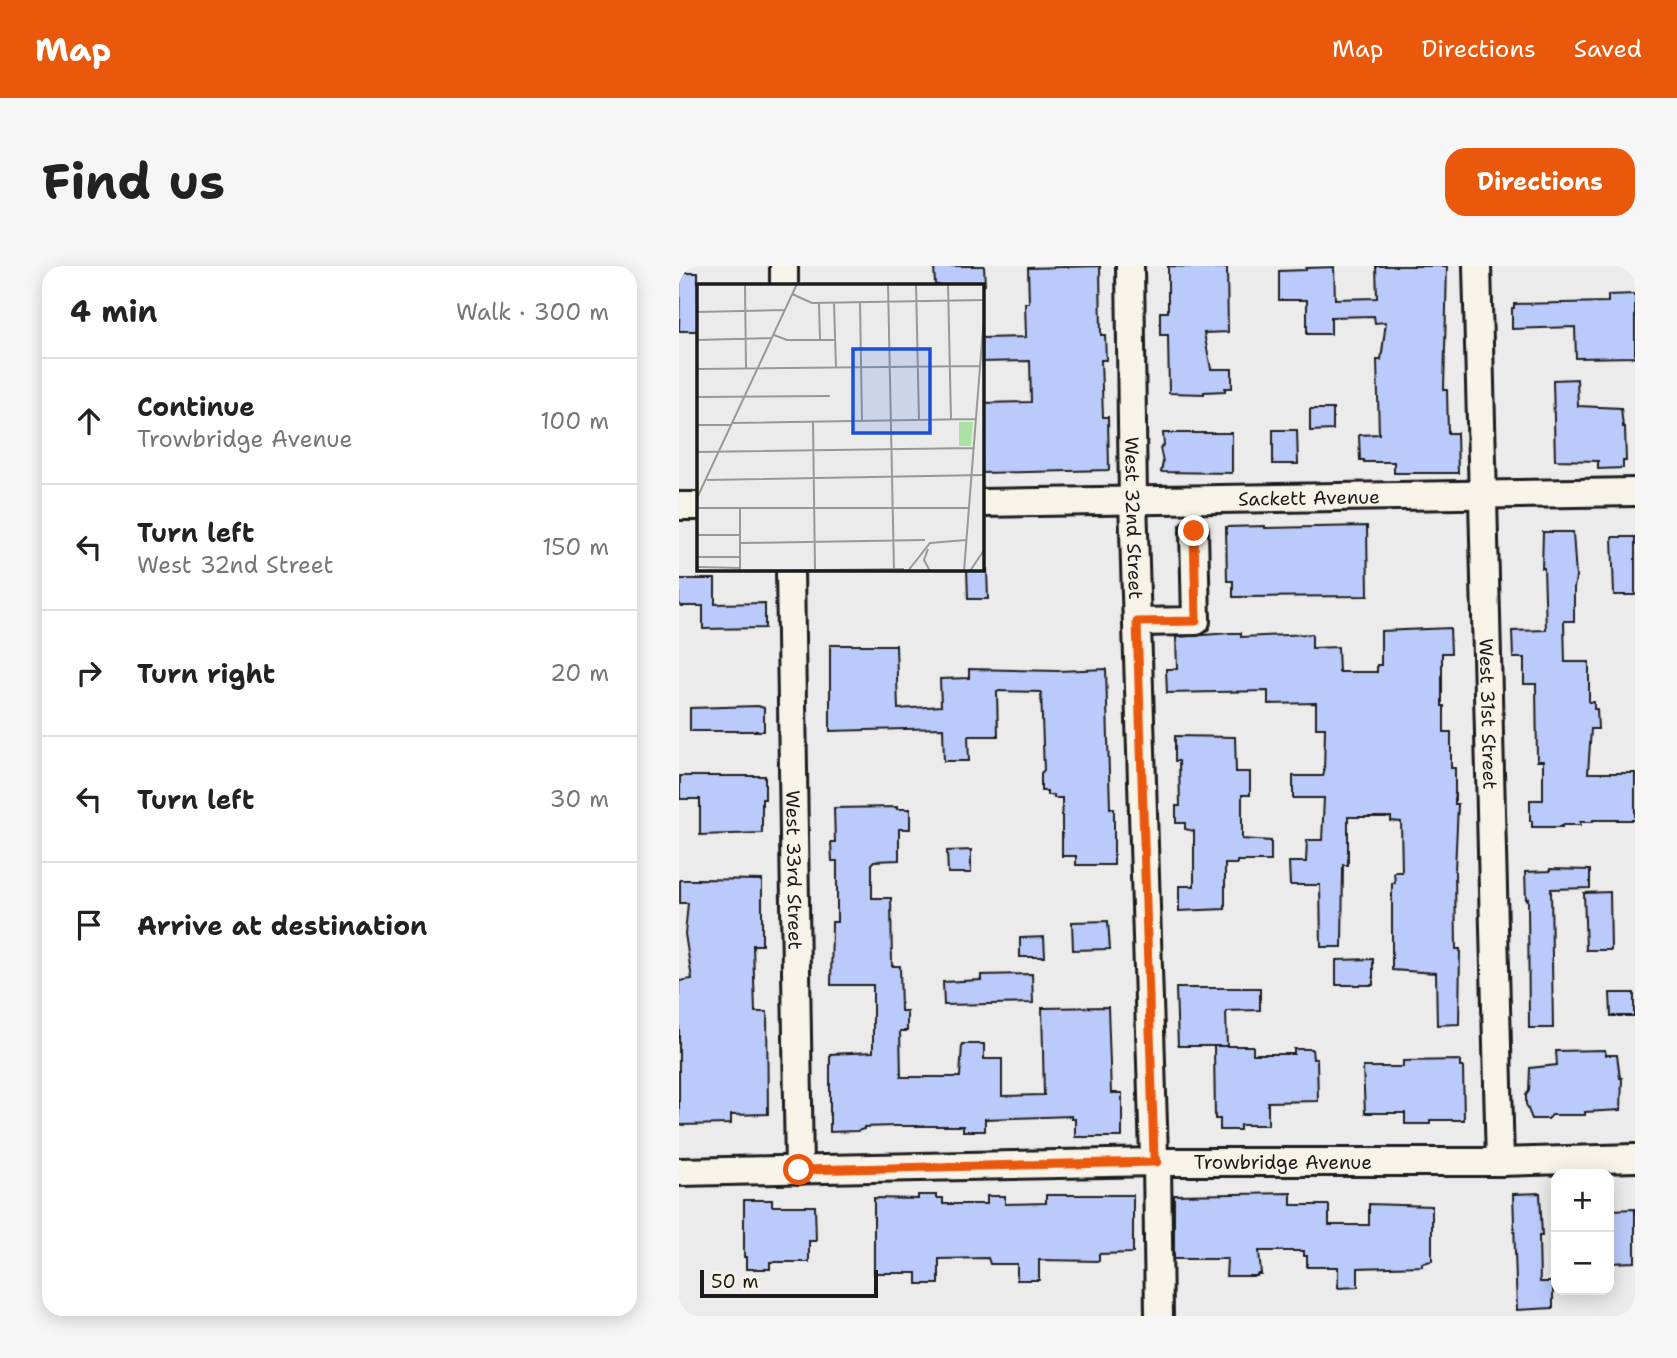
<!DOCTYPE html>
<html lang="en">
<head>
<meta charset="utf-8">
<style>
  body { margin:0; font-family:"Shantell Sans",sans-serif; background:#f6f6f6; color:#222 }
  .controls { position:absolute; right:21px; bottom:21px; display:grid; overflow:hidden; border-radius:14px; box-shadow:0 4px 18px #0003 }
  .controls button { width:63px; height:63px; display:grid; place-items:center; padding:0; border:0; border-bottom:2px solid #e0e0e0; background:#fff; color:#222; font:35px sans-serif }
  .scale { position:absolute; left:21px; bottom:18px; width:178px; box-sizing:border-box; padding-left:7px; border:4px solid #1c1c1c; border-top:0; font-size:19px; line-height:24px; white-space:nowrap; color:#1c1c1c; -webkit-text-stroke:5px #f7f3e8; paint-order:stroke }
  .stop { position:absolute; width:21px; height:21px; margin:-16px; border:5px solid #ea580c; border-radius:50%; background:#fff }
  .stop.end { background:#ea580c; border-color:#fff; box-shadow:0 2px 7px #0008 }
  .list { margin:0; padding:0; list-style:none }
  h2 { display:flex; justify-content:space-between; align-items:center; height:91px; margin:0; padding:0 28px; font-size:30px }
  h2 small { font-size:23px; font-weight:400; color:#767676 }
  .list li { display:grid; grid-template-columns:46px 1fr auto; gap:21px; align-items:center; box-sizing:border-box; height:126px; padding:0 28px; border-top:2px solid #e0e0e0 }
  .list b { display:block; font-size:26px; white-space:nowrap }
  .list p { margin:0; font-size:23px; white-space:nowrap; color:#767676 }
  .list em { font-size:23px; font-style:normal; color:#767676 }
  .icon { flex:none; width:38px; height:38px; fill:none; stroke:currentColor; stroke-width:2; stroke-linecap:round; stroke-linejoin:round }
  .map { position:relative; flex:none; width:956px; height:1050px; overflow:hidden; border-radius:21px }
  header { display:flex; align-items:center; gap:42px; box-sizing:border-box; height:98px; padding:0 35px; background:#ea580c; color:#fff }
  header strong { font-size:33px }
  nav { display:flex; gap:38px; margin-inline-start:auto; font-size:24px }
  .intro { display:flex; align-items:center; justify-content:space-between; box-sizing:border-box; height:168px; padding:0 42px }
  h1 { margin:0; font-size:49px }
  .button { padding:18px 32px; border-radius:21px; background:#ea580c; color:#fff; font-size:24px; font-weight:700 }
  main { display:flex; gap:42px; padding:0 42px }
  aside { flex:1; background:#fff; border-radius:21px; box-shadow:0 4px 18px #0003 }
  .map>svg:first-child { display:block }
</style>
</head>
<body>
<header>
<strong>Map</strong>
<nav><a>Map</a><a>Directions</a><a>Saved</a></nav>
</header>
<div class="intro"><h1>Find us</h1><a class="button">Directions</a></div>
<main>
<aside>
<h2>4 min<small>Walk · 300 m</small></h2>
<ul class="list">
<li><svg class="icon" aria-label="ahead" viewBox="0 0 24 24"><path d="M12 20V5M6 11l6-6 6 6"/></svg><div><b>Continue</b><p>Trowbridge Avenue</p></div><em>100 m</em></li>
<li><svg class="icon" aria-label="left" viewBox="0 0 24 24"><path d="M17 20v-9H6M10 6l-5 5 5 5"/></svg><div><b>Turn left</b><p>West 32nd Street</p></div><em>150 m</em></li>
<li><svg class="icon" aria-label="right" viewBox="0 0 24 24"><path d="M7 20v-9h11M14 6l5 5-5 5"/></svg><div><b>Turn right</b></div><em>20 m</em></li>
<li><svg class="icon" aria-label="left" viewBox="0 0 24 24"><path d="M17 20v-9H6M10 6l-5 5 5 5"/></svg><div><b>Turn left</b></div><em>30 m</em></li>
<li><svg class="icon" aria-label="arrive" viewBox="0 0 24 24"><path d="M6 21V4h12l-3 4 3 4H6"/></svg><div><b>Arrive at destination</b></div></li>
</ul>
</aside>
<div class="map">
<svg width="956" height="1050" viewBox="0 0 956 1050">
  <rect width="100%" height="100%" fill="#ebebec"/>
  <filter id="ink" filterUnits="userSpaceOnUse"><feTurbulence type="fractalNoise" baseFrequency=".0143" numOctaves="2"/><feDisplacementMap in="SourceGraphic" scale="14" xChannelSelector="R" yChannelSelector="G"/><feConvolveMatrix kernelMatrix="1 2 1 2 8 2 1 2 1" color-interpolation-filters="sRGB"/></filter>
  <g filter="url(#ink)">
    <!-- building -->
    <g fill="#bacbfb" stroke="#1c1c1c" stroke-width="2">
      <polygon points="255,0 305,0 306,19 256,19"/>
      <polygon points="421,0 422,69 426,69 427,94 422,94 424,151 429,151 430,204 303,207 303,137 352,136 351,95 303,96 303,72 347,71 346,37 350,37 349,2"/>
      <polygon points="489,0 548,2 549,66 525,67 532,103 553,103 553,122 546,122 546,125 525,126 525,128 490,127 489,69 481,69 481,46 489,46"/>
      <polygon points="697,0 768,0 765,124 768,124 769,167 778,167 779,207 715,207 715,196 685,196 685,194 681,194 680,169 700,168 698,94 702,94 707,56 696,57 695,50 652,51 652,68 628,68 628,34 600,34 600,5 627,4 627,2 655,1 656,33 698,32"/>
      <polygon points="1,7 19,7 19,65 0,65"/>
      <polygon points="956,28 956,91 897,92 896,61 833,63 833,42 835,42 835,38 929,36 929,29"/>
      <polygon points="898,113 899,140 942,142 944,161 946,161 947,195 944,195 944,202 919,203 919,195 876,194 874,114"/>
      <polygon points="631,143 654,143 654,164 631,165"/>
      <polygon points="594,164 618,164 619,198 594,198"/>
      <polygon points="484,167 553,167 553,207 482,206 484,196 481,182 485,179"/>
      <polygon points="586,260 586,262 688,260 689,330 554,331 554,315 548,315 547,261"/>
      <polygon points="864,266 894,266 897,311 895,322 895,355 885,355 886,396 910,396 910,436 915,436 915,443 918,443 919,463 912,463 909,507 956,507 956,554 914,554 914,556 901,556 901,559 883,559 883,561 853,561 853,555 851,555 851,534 864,534 864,495 858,495 857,418 845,418 845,392 834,392 833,365 867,364 865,302 863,302"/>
      <polygon points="933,271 956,271 956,329 935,329"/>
      <polygon points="288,303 308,303 309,333 289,333"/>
      <polygon points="0,313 36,313 36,338 86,337 86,362 24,363 24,340 2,340 0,337"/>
      <polygon points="771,362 772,387 763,387 763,440 765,440 765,466 772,466 772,502 776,502 776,538 779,538 776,604 777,683 781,683 780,758 758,759 757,707 713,704 713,617 716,617 715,606 723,606 722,556 712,555 712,551 669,551 669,599 664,599 663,681 642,681 641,619 611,619 610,596 627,596 628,574 643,574 645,532 614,532 614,510 644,510 645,507 646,462 637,462 637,437 589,438 589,425 488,427 487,403 498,403 497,371 551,367 562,367 562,371 633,368 633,382 659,381 660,406 698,406 698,399 702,399 702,365"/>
      <polygon points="151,379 217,379 219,443 262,440 261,413 290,412 290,403 379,405 427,403 431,542 435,542 435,599 397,599 397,590 383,590 383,532 375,532 375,529 368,529 368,525 362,525 362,507 365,504 362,426 318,425 319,470 289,470 290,495 265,495 264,462 151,465"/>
      <polygon points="79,440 85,442 85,465 11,465 11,442"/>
      <polygon points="496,470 556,471 557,506 571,506 571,529 563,529 563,573 592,575 592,595 558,595 558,598 546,598 546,643 500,645 500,620 515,620 515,565 506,563 506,557 497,557 497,540 501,540 500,495 496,495"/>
      <polygon points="1,510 86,510 86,533 83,533 83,567 21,569 21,533 1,533"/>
      <polygon points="218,541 218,543 231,543 231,563 220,563 220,594 195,595 193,597 193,632 212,632 213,700 221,700 222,745 228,745 228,765 221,765 222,811 281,811 283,778 305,778 305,793 323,793 323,830 365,829 363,742 429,741 432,827 443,827 443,871 396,871 396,853 392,853 392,850 306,853 306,865 284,865 284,860 216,860 185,861 185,863 178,865 151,866 151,788 194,786 194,719 152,719 153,656 158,656 158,595 153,595 152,576 156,576 155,542"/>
      <polygon points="292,584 292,607 269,607 268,585"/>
      <polygon points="871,603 911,604 911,622 872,623 874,762 850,762 849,633 847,634 846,606 871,605"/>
      <polygon points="19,613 83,614 83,679 74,679 76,746 88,746 89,848 52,849 52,858 0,859 0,715 13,713 6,668 9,637 1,637 1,614 19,614"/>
      <polygon points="931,626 932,684 907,684 905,627"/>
      <polygon points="429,655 431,683 394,684 393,656"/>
      <polygon points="365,671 366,691 341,691 341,672"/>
      <polygon points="694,693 694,719 657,719 657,694"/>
      <polygon points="353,708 354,737 265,739 264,716 302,714 302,709"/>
      <polygon points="497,722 581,722 581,744 547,745 548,780 499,780"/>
      <polygon points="931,727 955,727 955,750 932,750"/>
      <polygon points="535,780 574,780 574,788 615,788 615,783 633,783 634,793 638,793 639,835 589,836 589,859 561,859 561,864 541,864 541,853 536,853"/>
      <polygon points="926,784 927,789 938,789 941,812 943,812 942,844 906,846 906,849 873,849 869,853 853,853 847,838 847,829 850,825 851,802 878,799 877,785"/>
      <polygon points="781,794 781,801 784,801 785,854 751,854 751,858 726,858 726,847 686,847 684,801 724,801 724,795"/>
      <polygon points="612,927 612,939 650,939 650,959 690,959 690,938 753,940 753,995 743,997 743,1000 679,1002 679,1021 659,1022 659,1001 628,1001 628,990 625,990 625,985 580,985 582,1008 578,1008 578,1010 547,1010 548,993 495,993 495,929"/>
      <polygon points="861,927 863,970 860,970 861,1016 874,1016 874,1042 838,1044 834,928"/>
      <polygon points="239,929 257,929 257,932 264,932 264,938 308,938 308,930 326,930 326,938 367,937 367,929 454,929 454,987 420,988 420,995 360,994 360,1014 338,1014 338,998 311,998 309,992 260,993 260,1018 238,1018 238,1007 195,1007 195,932 239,933"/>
      <polygon points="65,934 93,934 93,940 136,940 137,975 130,975 130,996 91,996 91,1003 67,1003 67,991 65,991"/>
      <polygon points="956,943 956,996 930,997 930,944"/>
    </g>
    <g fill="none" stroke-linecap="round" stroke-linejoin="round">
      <!-- minor casing -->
      <g stroke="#1c1c1c" stroke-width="32">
        <g id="minor">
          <polyline points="105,0 105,19"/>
          <path id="s1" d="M451,0l3,235 21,655 3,6 2,154"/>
          <path id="s2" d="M798,0l23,896"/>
          <path id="s3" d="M303,237l653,-11"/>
          <polyline points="0,240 19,240"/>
          <path id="s4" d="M111,303l9,601"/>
          <polyline points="458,356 517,355 515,265"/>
          <path id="s5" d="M0,906l478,-10h343l135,-4"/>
        </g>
      </g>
      <!-- minor -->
      <use href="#minor" stroke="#f7f3e8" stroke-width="26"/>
    </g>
  </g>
  <g fill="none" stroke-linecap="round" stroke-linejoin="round" filter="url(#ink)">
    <!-- route -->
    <polyline stroke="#ea580c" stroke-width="9" points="120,904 478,896 475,890 458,356 517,355 515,265"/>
  </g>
  <g text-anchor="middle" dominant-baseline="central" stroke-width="6" stroke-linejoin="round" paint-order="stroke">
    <!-- street labels -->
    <g font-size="19" fill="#1c1c1c" stroke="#f7f3e8">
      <text stroke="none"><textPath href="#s3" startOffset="327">Sackett Avenue</textPath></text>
      <text stroke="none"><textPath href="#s1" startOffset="252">West 32nd Street</textPath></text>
      <text stroke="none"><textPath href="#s2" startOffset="448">West 31st Street</textPath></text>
      <text stroke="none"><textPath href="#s4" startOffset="301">West 33rd Street</textPath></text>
      <text stroke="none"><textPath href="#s5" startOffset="604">Trowbridge Avenue</textPath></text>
    </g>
  </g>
  <!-- overview -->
  <g transform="translate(18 18)">
    <rect width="287" height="287" fill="#ebebec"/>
    <path d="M262,138h14l-2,24h-12z" fill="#abe2a4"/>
    <path fill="none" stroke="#989899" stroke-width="2" d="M48,0l1,85M191,0l6,287M219,0l3,137M251,0l3,136M95,10l20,9 172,-3M163,18l2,119M122,19l1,36M137,19l2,65M0,28l88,-2M77,51l13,5h48M0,56l75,-2M0,85l283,-3M0,113l133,-1M116,138l2,148M36,139l243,-4M0,141h34M0,168l277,-4M10,196l277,-5M0,214l100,-214M0,224h272M0,251h44M44,259l184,-3M231,265l-4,11 6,11M0,273h44M0,283l43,1M43,287v-62M48,287l159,-2M211,287l22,-28 36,-3M267,287l20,-255M273,287l14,-21"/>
    <path fill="#1d4ed8" fill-opacity="0.15" stroke="#1d4ed8" stroke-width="3.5" d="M156,65h77v84h-77z"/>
    <rect width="287" height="287" fill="none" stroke="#1c1c1c" stroke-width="3.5"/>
  </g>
</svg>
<div class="controls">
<button>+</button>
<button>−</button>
</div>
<div class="scale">50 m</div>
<div class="stop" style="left:120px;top:904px"></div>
<div class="stop end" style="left:515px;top:265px"></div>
</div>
</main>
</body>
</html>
